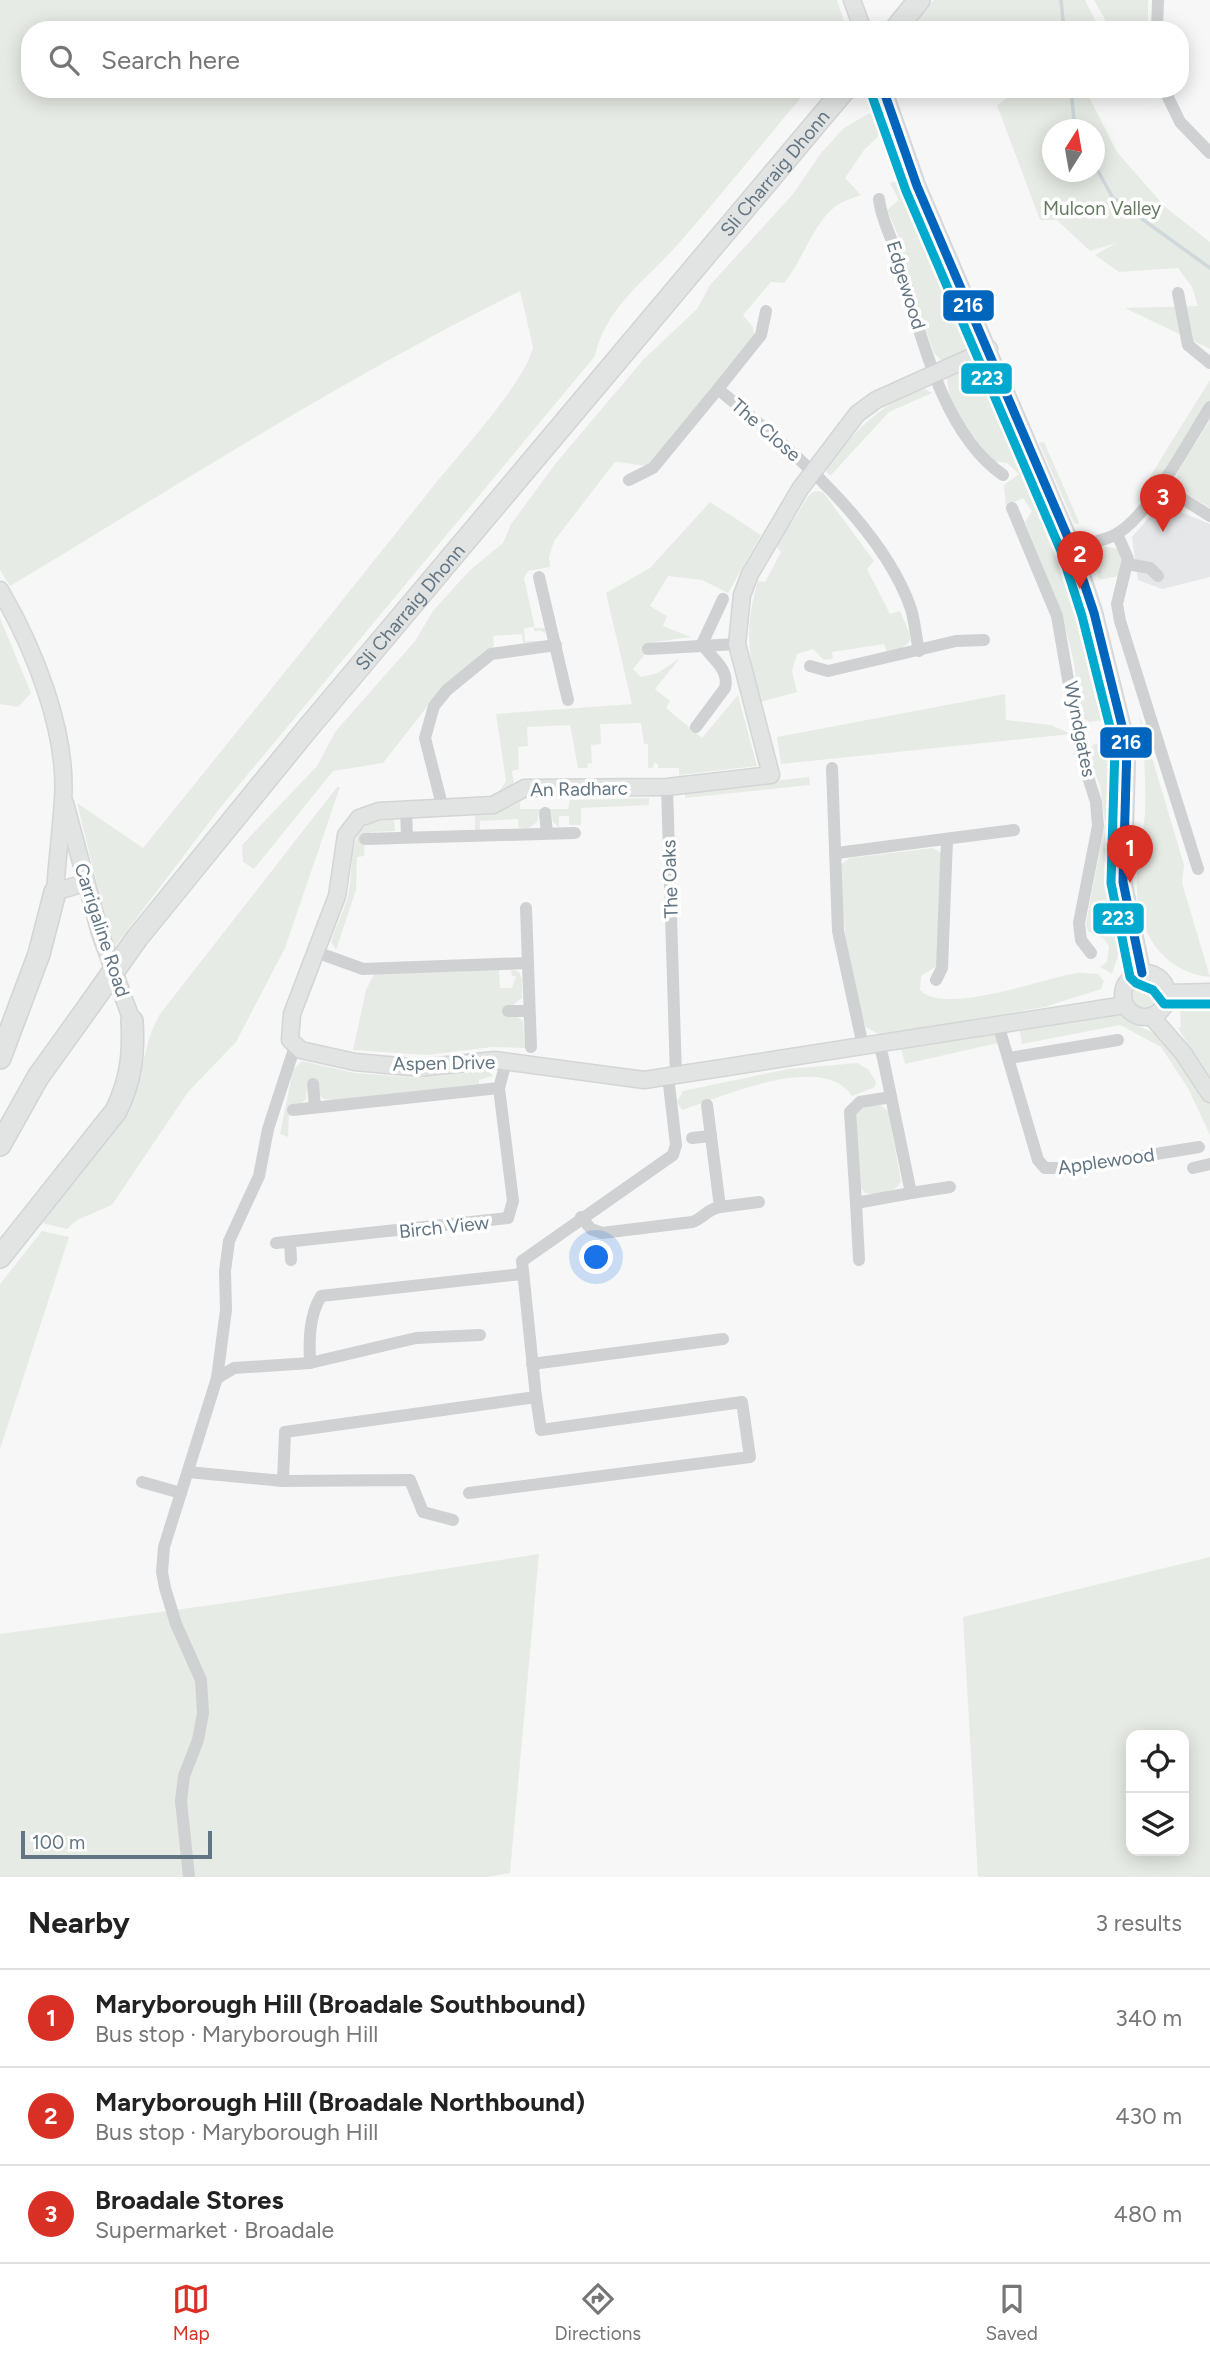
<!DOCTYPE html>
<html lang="en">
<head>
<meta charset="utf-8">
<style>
  body { margin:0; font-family:Figtree,sans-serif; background:#f6f6f6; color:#222 }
  .controls { position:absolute; right:21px; bottom:21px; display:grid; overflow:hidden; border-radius:14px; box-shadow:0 4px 18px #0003 }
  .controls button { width:63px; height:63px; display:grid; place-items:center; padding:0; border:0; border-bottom:2px solid #e0e0e0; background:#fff; color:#222; font:35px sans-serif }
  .compass { position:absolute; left:1042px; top:119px; width:63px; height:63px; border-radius:50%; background:#fff; box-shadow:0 4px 18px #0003; rotate:11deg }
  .scale { position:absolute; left:21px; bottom:18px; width:191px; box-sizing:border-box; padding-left:7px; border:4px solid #627582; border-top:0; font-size:19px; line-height:24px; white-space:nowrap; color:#627582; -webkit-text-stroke:5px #fff; paint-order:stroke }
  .you { position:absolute; left:597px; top:1258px; width:24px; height:24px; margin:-18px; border:5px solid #fff; border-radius:50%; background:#1a73e8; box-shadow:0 0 0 10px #1a73e833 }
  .badge { display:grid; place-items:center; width:46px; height:46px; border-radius:50%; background:#d93025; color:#fff; font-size:23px; font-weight:700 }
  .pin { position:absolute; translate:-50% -58px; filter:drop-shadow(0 2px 4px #0008) }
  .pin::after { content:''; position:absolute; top:37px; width:24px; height:21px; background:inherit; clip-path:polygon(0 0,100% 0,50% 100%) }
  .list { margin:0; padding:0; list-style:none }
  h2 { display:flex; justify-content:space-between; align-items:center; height:91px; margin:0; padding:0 28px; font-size:30px }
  h2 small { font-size:23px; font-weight:400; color:#767676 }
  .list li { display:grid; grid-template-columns:46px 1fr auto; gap:21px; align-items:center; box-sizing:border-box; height:98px; padding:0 28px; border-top:2px solid #e0e0e0 }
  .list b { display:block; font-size:26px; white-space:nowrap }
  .list p { margin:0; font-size:23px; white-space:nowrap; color:#767676 }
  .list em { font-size:23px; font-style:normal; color:#767676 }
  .icon { flex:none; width:38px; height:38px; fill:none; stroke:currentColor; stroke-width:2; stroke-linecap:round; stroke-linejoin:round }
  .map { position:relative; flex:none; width:1210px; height:1877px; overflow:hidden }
  .search { position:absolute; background:#fff; box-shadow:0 4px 18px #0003; left:21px; right:21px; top:21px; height:77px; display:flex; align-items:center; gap:18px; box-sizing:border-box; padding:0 24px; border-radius:28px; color:#767676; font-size:26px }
  .sheet { height:385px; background:#fff }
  nav { display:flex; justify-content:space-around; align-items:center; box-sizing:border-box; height:98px; border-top:2px solid #e0e0e0; background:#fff; font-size:19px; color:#767676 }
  nav a { display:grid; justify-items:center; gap:4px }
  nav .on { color:#d93025 }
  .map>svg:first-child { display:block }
</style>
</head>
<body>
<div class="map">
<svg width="1210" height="1877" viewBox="0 0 1210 1877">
  <rect width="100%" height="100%" fill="#f7f7f7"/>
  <!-- built -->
  <polygon fill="#e6e7e8" points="1161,504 1210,524 1210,577 1162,589 1138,580 1132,537"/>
  <!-- green -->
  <g fill="#e7ebe5" fill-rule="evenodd">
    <path d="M0,0h837l10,30h-817v59h778c-43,51 -84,103 -128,153 -31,36 -75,65 -85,114l-375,452 -107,141 -36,-146 66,45c98,-121 195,-242 292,-364 23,-28 93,-106 98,-137l-13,-56c-176,87 -342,194 -510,295l-10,-16z"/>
    <polygon points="934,0 1085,0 1100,30 908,30"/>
    <polygon points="1094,0 1148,0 1148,30 1111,30"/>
    <path d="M1006,89h85l-2,8 28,55 48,55 45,35v107l-85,-41 73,-2 -6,-19 -14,-19 -59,4 -24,-17 21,-12 -26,8 -33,-31h-17l-43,-115 12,-8zM1052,130h42v42h-42z"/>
    <path d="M878,113l8,16 -22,21 -19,28 16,17c-8,3 -18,6 -25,11 -23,17 -34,56 -52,77l-13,-1 -28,33 10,12 1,7 -101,129c-12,6 -25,-2 -38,-1l-61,79 -5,16 1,10 -22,4 -4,7 11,50h10v6l-3,-3h-8v-4l-10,1 1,13h15l-17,2 -1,-9 -29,2 1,10 -50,39 -61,78 -50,8 -79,98 -11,-7 -1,-17 75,-79 18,-34 80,-91 18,-30 36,-40 34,-28 8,-19 45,-61 87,-103 54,-51 13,-24 83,-91 28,-41 23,-25 24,-14z"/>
    <polygon points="907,178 974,340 972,346 943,362 934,353 904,264 898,235 887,210 899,200 890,183"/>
    <path d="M983,357l34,72 16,55 39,103 36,125 -6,8 -13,2 -9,-6 -6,-54 -12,-47 -37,-93 7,-11 -9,-13 -17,8 -2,-21 15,-11 -12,-11 -14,-2c-18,-24 -50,-56 -45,-88z"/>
    <polygon points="1210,380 1210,407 1161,485 1149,478"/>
    <path d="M925,389l7,4 -43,19 -58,63 -4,-2 -1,-6c28,-34 55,-66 99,-78z"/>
    <path d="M1210,420v88c-12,-8 -35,-18 -33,-35z"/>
    <polygon points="1044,442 1079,522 1079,524 1074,523 1039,443"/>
    <path d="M815,491l8,1 51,69 -7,8 23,45 10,-3c11,26 20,34 -13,41l-3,-8 -52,8 1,7 -9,1 -11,-11 -16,5 -5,17 5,21 -37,10c-12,-46 -16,-75 -2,-121l7,1 16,-30 -5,-6 34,-52z"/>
    <polygon points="710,502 761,535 728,593 702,580 668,576 650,606 667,616 663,626 691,637 655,642 633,669 641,677 658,673 680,658 655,689 670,701 666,708 702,738 738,695 757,766 679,775 679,768 658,768 658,764 654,763 653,768 648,768 648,744 644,744 641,723 600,724 601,744 591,745 592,763 587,764 588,768 578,768 570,725 527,727 528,746 518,747 519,769 512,771 514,785 499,792 506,781 496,714 632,704 606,593 650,568"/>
    <polygon points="1103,546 1118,549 1123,554 1119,576 1099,580 1093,557"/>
    <polygon points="0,618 31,693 18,707 0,704"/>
    <polygon points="1005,694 1006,720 1051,725 1071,734 781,764 777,737"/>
    <path d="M1139,714l45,151 -2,18 28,94c-52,-5 -76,-53 -73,-101 1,-22 7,-43 8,-65 1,-32 -1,-65 -6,-97z"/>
    <polygon points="1094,744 1109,746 1112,866 1120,949 1112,974 1100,967 1107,962 1109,946 1104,939 1088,931 1086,924 1105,822 1100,786 1087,753"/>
    <polygon points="809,777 810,785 685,798 685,791"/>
    <path d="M337,787h3l-55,161 -49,94 -48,50 -76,113 -35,15 -10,9 -25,-6c26,-35 75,-90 91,-127 12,-28 11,-55 27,-82z"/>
    <polygon points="649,798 649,805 581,808 581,825 569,825 569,816 559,816 559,827 553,822 551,811 539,811 537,822 529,828 519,828 518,819 480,821 480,830 475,830 475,815 499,812 520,802 520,809 568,809 570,800"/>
    <path d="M394,820l1,11 -24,1 -6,3 -1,21 -7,1 -1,33 -20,60 -5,-8c4,-15 13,-30 17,-46 8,-34 -5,-79 46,-76z"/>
    <path d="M933,848l10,6 -5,111 -17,11 -1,14c26,26 124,-12 157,-17 6,-1 14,1 21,1l6,7 -3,8 -56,18 -153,27 -12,1 -14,-8c-21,-50 -23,-109 -25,-163l9,-6z"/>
    <polygon points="511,969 519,972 522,979 522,998 513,1005 517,1017 523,1021 525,1048 492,1047 427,1055 353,1050 366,990 374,974 499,970 500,988 512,988 516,976 512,976"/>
    <circle cx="1146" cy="993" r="15"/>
    <polygon points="1192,1002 1210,1002 1210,1081 1178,1028 1181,1027 1180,1010"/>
    <polygon points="1116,1010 1130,1022 1160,1036 1195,1080 1210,1103 1210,1135 1188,1088 1161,1047 1120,1025 1022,1044 1019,1026"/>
    <polygon points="995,1027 998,1043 905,1064 901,1047"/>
    <polygon points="302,1061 355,1073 422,1078 488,1070 493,1076 479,1080 479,1084 332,1100 324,1099 307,1085 306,1099 289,1116 288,1137 280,1134 293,1070"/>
    <path d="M857,1063l11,6 8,13 -1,5 -23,9c-29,-45 -130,1 -170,14l-5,-8 6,-11 105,-22z"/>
    <path d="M879,1104l9,7 13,70c-5,12 -24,15 -36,12l-6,-8 -4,-70 4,-6z"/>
    <polygon points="42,1231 69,1237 0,1449 0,1284"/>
    <polygon points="539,1554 510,1873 487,1877 0,1877 0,1634 240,1601"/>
    <path d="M1210,1557v320h-232l-15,-260zM1131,1735h53v116h-53z"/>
  </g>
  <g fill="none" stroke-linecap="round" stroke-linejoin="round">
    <!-- stream -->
    <g stroke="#cfd8da" stroke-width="3.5">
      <polyline points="1061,0 1064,30"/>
      <polyline points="1071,89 1075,130"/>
      <polyline points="1094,164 1113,198 1210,268"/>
    </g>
    <!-- secondary casing -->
    <g stroke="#d4d5d6" stroke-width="19">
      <g id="secondary">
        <polyline points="852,0 863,30"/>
        <polyline points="883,89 917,186 1072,547 1094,613 1127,746 1123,882 1142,973"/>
        <polyline points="989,349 876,400 857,414 800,489 750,574 742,595 737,644 771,775 667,787 525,788 493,805 379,811 359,818 346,835 337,896 292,1014 290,1040 301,1050 355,1062 420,1068 495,1060 644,1080 1125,1005"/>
        <path d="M0,590c34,58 68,142 63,210 -2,30 -6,61 -8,92l29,-9"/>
        <polyline points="65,803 100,933 132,1021"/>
        <circle cx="1145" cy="995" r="22"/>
        <polyline points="1168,993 1210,992"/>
        <polyline points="1151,1016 1183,1053 1210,1094"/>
      </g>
    </g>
    <!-- highway casing -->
    <g stroke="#d2d4d5" stroke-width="24">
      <g id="highway">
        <polyline points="895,30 919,0"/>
        <path id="s1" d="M137,938l171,-210 537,-639"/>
        <polyline points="0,1058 39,954 55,892"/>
        <polyline points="0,1145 38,1077 89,1006"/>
        <path d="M0,1257l116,-146c15,-31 18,-56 16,-90"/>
      </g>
    </g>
    <!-- street -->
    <g stroke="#cfd1d2" stroke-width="12">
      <polyline points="1157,30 1158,0"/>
      <polyline points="1164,89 1180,122 1210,153"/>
      <path d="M879,199c2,21 14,41 20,61 21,69 41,171 104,215"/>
      <polyline points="1178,293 1188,345 1210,363"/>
      <path d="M718,389c67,56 164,135 193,220 4,13 5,29 8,42"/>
      <polyline points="629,480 653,468 718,389 761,335 766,311"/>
      <polyline points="1161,485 1210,516"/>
      <polyline points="1012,508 1057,616 1081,755 1096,802 1098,826 1079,923 1081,940 1091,953"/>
      <polyline points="1117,534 1128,559 1117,604 1120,621 1198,869"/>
      <path d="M1072,547c15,-4 34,-6 46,-14 32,-19 71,-93 92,-126"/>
      <polyline points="1127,564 1150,568 1158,576"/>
      <polyline points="539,577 568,700"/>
      <polyline points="648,649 737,644"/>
      <polyline points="810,666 828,671 956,641 984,640"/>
      <path d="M696,727l29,-39c5,-19 -13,-29 -23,-44l21,-45"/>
      <polyline points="832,768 838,931 863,1046"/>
      <polyline points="667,787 676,1076"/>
      <polyline points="406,809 407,837"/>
      <polyline points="443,809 425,738 434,706 447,690 491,654 556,645"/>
      <polyline points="545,813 547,833"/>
      <polyline points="365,839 575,833"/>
      <polyline points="837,853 1014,830"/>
      <polyline points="526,908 531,1047"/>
      <polyline points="316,952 363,969 527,963"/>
      <polyline points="936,980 942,968 947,840"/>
      <polyline points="508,1011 529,1011"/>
      <polyline points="998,1024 1038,1160 1045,1168 1070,1168 1199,1147"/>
      <polyline points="879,1044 883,1058 911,1193 856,1203 850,1112 860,1102 891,1097"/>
      <polyline points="1009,1058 1118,1040"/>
      <polyline points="313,1084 315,1107"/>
      <polyline points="293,1110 499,1088 506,1062"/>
      <polyline points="692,1138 711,1136"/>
      <polyline points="1193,1168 1210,1164"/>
      <polyline points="911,1193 950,1187"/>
      <polyline points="856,1203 859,1260"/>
      <polyline points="720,1207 759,1202"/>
      <path d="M581,1217l10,12 11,4 90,-11c12,-4 15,-13 28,-15l-13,-102"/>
      <polyline points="290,1242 291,1260"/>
      <polyline points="276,1243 508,1218 513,1201 499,1088"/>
      <path d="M310,1363c-1,-23 -1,-47 11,-67l201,-22"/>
      <polyline points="532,1364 723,1339"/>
      <polyline points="217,1378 234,1368 310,1363 416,1338 480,1335"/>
      <polyline points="188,1472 283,1481 410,1480 423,1512 453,1520"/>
      <polyline points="283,1481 285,1432 536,1397 522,1261 673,1155 676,1145 668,1076"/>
      <polyline points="142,1482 181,1493"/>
      <polyline points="469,1493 750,1457 742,1402 541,1430 536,1397"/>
      <polyline points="189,1877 181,1801 184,1776 198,1740 203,1713 201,1680 176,1624 165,1588 162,1572 164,1547 217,1378 226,1310 225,1271 229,1241 259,1176 268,1129 295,1046"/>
    </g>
    <!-- secondary -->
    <use href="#secondary" stroke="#e2e3e3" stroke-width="16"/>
    <!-- highway -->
    <use href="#highway" stroke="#e2e3e3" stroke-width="21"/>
    <!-- highway-bridge casing -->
    <g stroke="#d2d4d5" stroke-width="24" stroke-linecap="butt">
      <polyline id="highway-bridge" points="89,1006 137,938"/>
    </g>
    <!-- highway-bridge -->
    <use href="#highway-bridge" stroke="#e2e3e3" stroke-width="21"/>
    <!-- bus-1 casing -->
    <g stroke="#fff" stroke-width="14">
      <polyline id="bus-1" points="883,89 917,186 1072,547 1094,613 1127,746 1123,882 1142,973"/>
    </g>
    <!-- bus-2 casing -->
    <g stroke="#fff" stroke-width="14">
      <polyline id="bus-2" points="871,93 906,191 1061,551 1082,616 1115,747 1111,883 1130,977 1136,983 1153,990 1164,1004 1210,1004"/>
    </g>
    <!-- bus-1 -->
    <use href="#bus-1" stroke="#0065bd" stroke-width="9"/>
    <!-- bus-2 -->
    <use href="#bus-2" stroke="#00a9ce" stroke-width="9"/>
  </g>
  <g text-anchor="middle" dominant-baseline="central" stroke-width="7" stroke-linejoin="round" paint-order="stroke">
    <!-- street labels -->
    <g font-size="19" fill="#627582" stroke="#fff">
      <text stroke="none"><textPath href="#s1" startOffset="996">Sli Charraig Dhonn</textPath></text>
      <text transform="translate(906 285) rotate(73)">Edgewood</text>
      <text transform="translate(766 430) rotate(41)">The Close</text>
      <text stroke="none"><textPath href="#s1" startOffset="429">Sli Charraig Dhonn</textPath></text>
      <text transform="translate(1080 729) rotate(79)">Wyndgates</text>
      <text transform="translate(579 789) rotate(-1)">An Radharc</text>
      <text transform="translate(670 879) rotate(-92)">The Oaks</text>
      <text transform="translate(102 930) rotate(72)">Carrigaline Road</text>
      <text transform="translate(444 1063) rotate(-1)">Aspen Drive</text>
      <text transform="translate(1106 1161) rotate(-8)">Applewood</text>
      <text transform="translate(444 1227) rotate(-6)">Birch View</text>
    </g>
    <!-- park labels -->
    <g font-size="19" fill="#667a61" stroke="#fff">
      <text x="1102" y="208">Mulcon Valley</text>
    </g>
  </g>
  <g stroke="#fff" stroke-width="2.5">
    <rect x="942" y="289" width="53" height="33" rx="7" fill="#0065bd"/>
    <rect x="960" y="362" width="53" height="33" rx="7" fill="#00a9ce"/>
    <rect x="1099" y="726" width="54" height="33" rx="7" fill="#0065bd"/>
    <rect x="1092" y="902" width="53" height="33" rx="7" fill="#00a9ce"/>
  </g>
  <g font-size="19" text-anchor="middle" font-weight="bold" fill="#fff">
    <text x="968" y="312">216</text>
    <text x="987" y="385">223</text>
    <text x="1126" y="749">216</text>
    <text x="1118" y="925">223</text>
  </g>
</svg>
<div class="controls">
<button><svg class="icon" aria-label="locate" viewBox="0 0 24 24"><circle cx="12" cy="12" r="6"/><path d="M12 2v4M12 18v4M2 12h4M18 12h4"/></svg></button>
<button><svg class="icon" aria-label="layers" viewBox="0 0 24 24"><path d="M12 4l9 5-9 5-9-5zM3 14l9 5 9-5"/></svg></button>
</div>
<svg class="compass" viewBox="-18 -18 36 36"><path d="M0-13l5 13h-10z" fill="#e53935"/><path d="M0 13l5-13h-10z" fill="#767676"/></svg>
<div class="scale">100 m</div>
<div class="you"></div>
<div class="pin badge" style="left:1130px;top:883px">1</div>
<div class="pin badge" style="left:1080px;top:589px">2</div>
<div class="pin badge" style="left:1163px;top:532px">3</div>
<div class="search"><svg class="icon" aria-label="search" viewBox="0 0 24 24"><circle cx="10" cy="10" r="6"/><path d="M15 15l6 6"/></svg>Search here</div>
</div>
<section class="sheet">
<h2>Nearby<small>3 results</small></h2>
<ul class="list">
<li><span class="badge">1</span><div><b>Maryborough Hill (Broadale Southbound)</b><p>Bus stop · Maryborough Hill</p></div><em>340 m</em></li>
<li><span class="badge">2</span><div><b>Maryborough Hill (Broadale Northbound)</b><p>Bus stop · Maryborough Hill</p></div><em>430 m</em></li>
<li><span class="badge">3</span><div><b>Broadale Stores</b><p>Supermarket · Broadale</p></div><em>480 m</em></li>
</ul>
</section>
<nav>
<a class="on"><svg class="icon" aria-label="map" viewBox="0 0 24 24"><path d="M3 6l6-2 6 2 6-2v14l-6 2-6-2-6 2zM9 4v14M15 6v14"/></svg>Map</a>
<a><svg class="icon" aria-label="directions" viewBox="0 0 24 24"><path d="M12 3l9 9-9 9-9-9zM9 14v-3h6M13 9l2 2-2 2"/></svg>Directions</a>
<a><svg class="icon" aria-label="saved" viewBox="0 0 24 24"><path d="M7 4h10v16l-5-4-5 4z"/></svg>Saved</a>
</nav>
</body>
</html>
